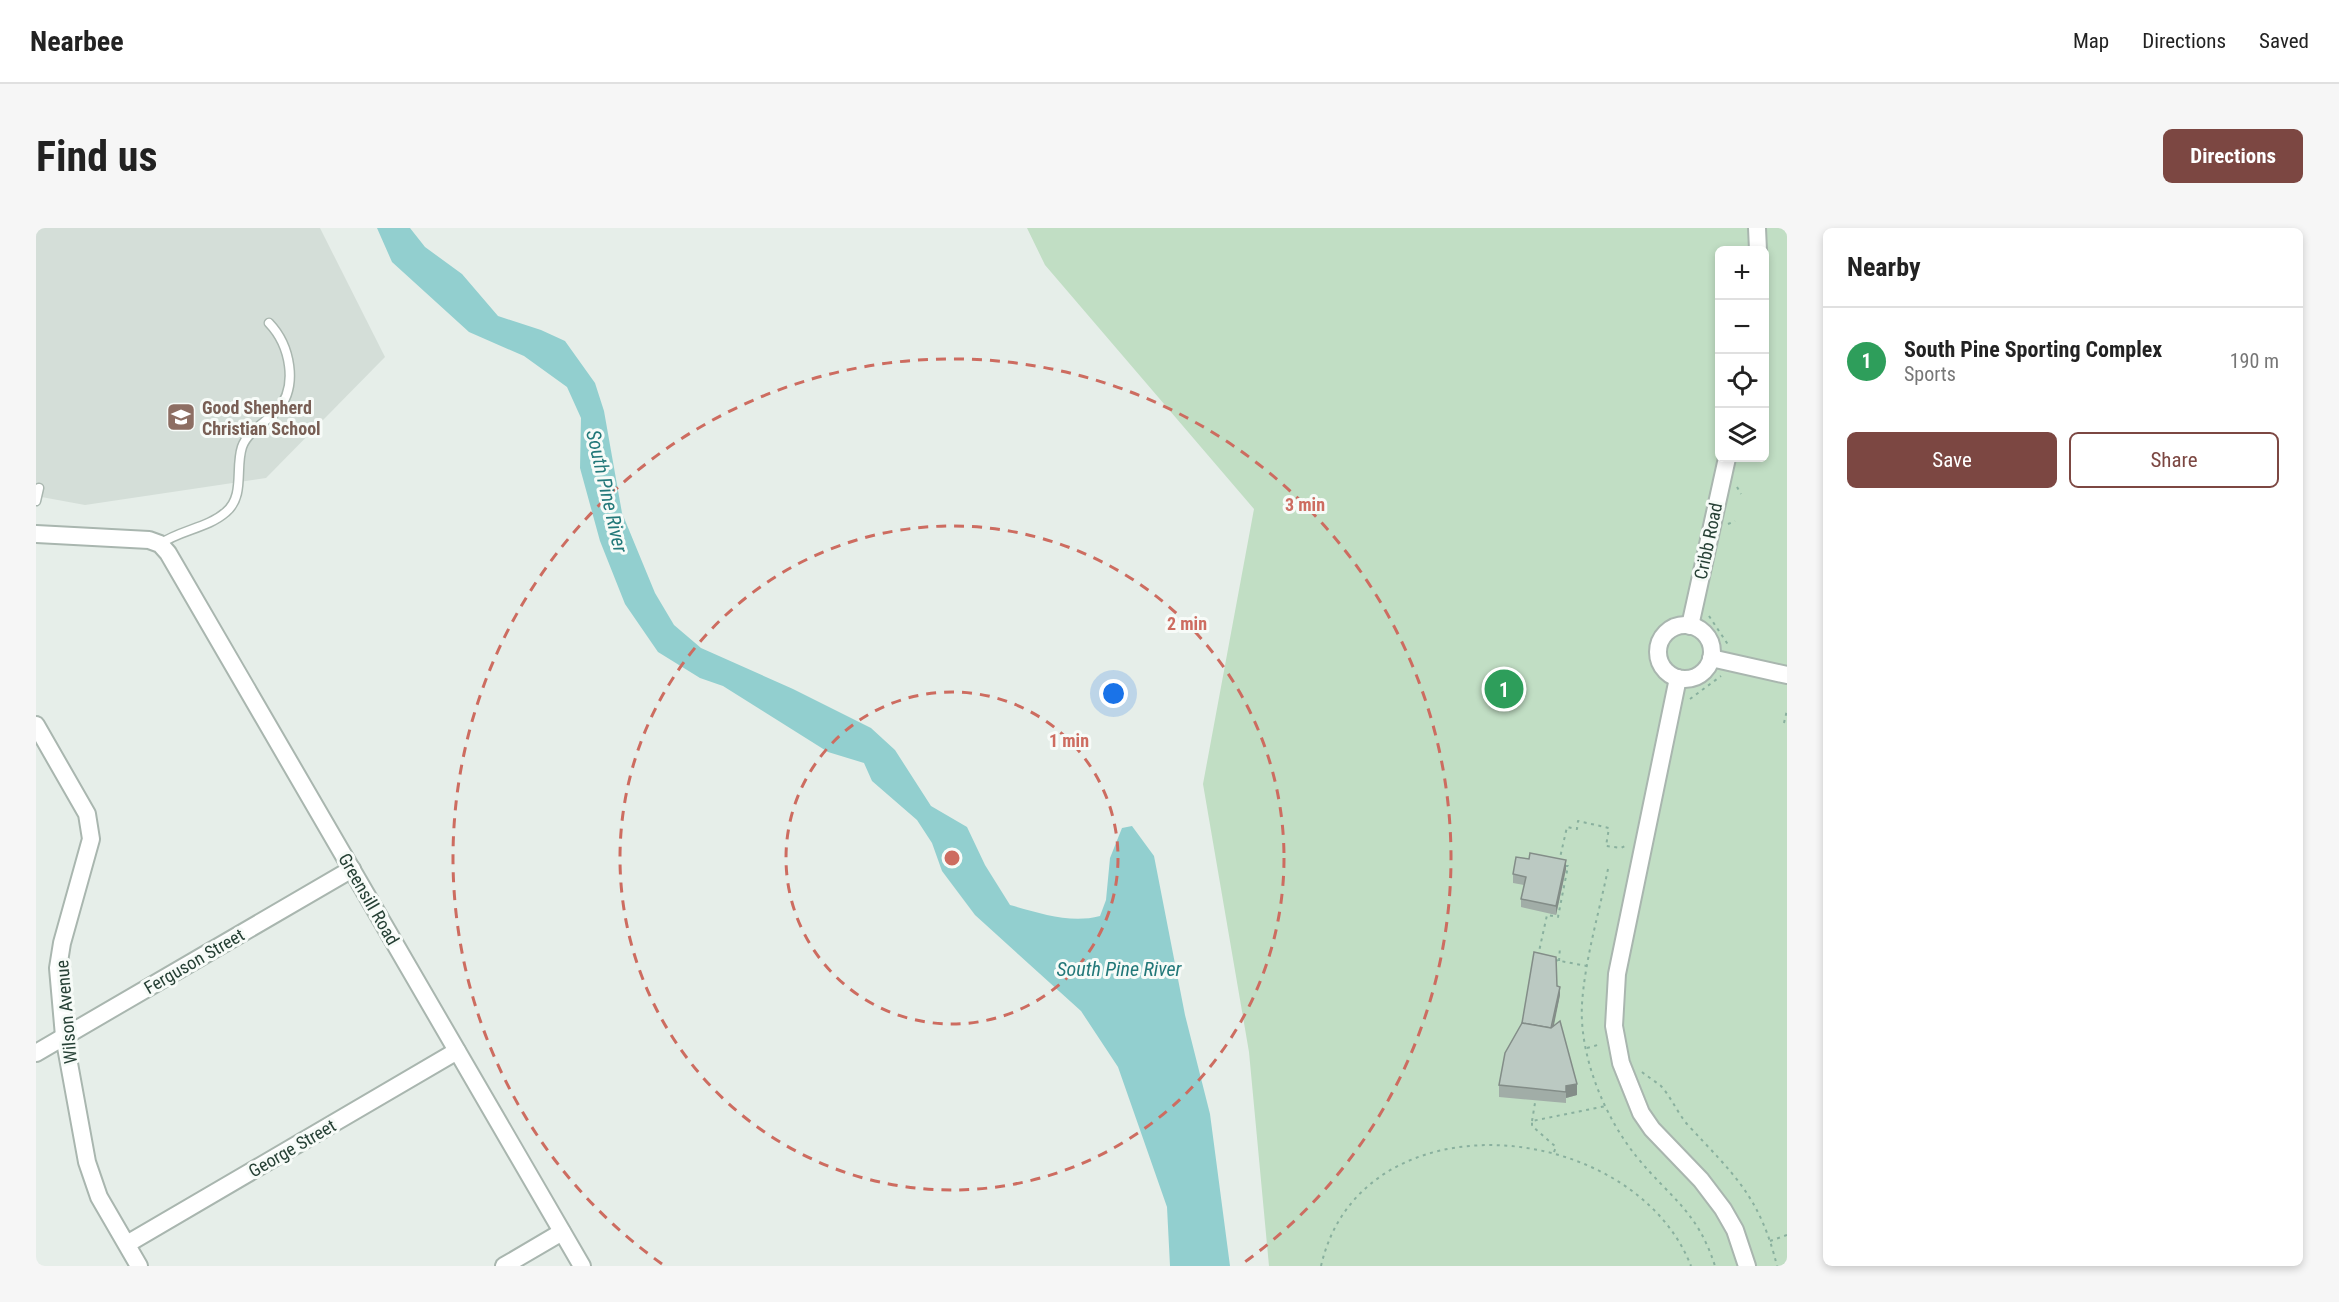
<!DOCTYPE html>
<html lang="en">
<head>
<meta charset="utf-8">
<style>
  body { margin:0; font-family:"Roboto Condensed",sans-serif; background:#f6f6f6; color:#222 }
  .controls { position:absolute; right:18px; top:18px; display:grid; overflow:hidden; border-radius:9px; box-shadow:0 3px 9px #0003 }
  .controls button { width:54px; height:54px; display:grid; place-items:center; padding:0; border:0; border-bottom:2px solid #e0e0e0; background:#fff; color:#222; font:30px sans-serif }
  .you { position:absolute; left:1078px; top:466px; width:21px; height:21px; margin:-15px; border:4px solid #fff; border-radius:50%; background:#1a73e8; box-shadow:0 0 0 9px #1a73e833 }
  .badge { display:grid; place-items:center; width:39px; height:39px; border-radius:50%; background:#7c4742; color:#fff; font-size:20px; font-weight:700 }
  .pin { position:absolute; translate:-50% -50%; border:3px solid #fff; box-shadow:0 2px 6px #0006 }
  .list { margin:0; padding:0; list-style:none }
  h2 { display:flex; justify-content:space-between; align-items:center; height:78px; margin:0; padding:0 24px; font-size:26px }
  h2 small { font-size:20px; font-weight:400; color:#767676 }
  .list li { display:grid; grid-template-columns:39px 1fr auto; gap:18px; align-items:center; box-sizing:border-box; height:108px; padding:0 24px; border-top:2px solid #e0e0e0 }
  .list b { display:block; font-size:22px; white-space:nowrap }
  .list p { margin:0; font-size:20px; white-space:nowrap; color:#767676 }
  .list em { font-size:20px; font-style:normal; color:#767676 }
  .actions { display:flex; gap:12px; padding:18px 24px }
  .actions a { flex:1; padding:14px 0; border:2px solid #7c4742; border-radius:9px; text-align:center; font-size:21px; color:#7c4742 }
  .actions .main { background:#7c4742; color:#fff }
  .icon { flex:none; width:33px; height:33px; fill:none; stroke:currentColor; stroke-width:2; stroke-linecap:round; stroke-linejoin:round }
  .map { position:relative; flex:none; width:1751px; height:1038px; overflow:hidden; border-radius:9px }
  header { display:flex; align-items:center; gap:36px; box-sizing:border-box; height:84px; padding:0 30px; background:#fff; border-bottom:2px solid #e0e0e0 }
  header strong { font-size:28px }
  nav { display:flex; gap:33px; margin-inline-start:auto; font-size:21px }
  .intro { display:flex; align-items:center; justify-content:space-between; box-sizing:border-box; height:144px; padding:0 36px }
  h1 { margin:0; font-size:42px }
  .button { padding:15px 27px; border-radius:9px; background:#7c4742; color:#fff; font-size:21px; font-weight:700 }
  main { display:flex; gap:36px; padding:0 36px }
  aside { flex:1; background:#fff; border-radius:9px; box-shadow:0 3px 9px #0003 }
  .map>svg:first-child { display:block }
</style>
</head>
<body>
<header>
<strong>Nearbee</strong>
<nav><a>Map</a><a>Directions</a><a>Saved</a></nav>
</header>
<div class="intro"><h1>Find us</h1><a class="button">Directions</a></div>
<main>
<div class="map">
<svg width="1751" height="1038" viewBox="0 0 1751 1038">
  <rect width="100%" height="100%" fill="#e6eee9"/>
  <!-- built -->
  <polygon fill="#d4ded8" points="0,0 284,0 349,129 230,250 49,277 0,268"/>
  <!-- green -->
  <path fill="#c1dec4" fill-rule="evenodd" d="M991,0h760v1038h-518l-20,-214 -46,-268 51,-275 -209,-244zM1684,22h44v208h-44z"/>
  <!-- water -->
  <path fill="#92cfcf" d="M341,0h33l15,19 37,27 36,42 43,14 24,11 30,42 9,28 18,102 33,80 19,32 27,23 92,41 78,39 24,22 36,56 36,21 18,38 25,40c30,8 60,19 90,11l6,-16 4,-42 12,-30 10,-2 22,30 31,159 25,99 20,152h-60l-3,-59 -49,-140 -37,-56 -106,-96 -33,-44 -10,-28 -15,-23 -45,-39 -8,-18 -36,-11 -105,-66 -23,-8 -42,-26 -33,-48 -25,-63 -20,-73 1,-50 -14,-31 -43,-31 -55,-24 -77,-70z"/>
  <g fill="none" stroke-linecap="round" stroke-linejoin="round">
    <!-- service casing -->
    <g stroke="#a9b6af" stroke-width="11">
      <g id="service">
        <polyline points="0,273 3,260"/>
        <path d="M124,316c20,-14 48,-16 66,-32 19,-16 9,-44 16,-65 5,-15 24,-25 35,-36 22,-25 13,-66 -8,-88"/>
      </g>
    </g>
    <!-- minor casing -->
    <g stroke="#a9b6af" stroke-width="20">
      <g id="minor">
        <polyline points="1721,0 1722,22"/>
        <polyline points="0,306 113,312 124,316 132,325 546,1038"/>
        <circle cx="1649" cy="424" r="27"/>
        <polyline points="1654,398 1691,230"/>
        <polyline points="1675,430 1751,447"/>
        <polyline points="1642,450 1581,746 1578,798 1585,835 1605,885 1616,901 1665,952 1687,981 1699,1002 1711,1038"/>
        <polyline points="0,497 51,586 55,611 26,715 22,740 28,808 51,934 63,969 103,1038"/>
        <polyline points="0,825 316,641"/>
        <polyline points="91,1016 421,823"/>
        <polyline points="468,1038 526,1004"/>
      </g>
    </g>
    <!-- path -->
    <g stroke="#89b09e" stroke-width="2" stroke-dasharray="3 4.5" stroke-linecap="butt">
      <polyline points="1701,259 1705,266"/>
      <polyline points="1692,296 1699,293"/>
      <polyline points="1673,388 1693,418"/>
      <polyline points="1654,471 1685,448"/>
      <polyline points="1748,495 1751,482"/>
      <polyline points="1523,634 1531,599 1541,601 1542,593 1573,600 1570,618 1585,620 1591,617"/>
      <path d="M1572,641c-9,44 -23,90 -26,135 -3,51 22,112 54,152 34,42 61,54 79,110"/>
      <polyline points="1502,728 1511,687 1522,689 1532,638 1529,638"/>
      <polyline points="1519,732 1551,738"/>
      <polyline points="1523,733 1524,719"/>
      <polyline points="1551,820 1565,816"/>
      <path d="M1606,844c6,5 13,9 19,14 10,11 16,26 26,38 46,50 73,72 90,142"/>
      <polyline points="1496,893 1499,875"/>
      <polyline points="1518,924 1520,919 1496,898 1496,893 1570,878"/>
      <polyline points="1734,1013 1751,1007"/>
      <path d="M1285,1038c40,-174 312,-148 370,0"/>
    </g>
    <!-- service -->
    <use href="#service" stroke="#fff" stroke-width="8"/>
    <!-- minor -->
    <use href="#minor" stroke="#fff" stroke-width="16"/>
  </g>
  <!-- wall -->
  <g fill="#a1ada7">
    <polygon points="1530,641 1520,687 1485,679 1485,671 1488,657 1477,655 1477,646"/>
    <polygon points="1521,758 1524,767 1517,798 1541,867 1530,870 1530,875 1463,869 1463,857"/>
  </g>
  <!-- shaded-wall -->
  <g fill="#838d88">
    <polygon points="1530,632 1530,641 1520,687 1520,678"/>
    <polygon points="1524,759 1524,767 1515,812 1515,803"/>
    <polygon points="1541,856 1541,867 1530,870 1530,875 1530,858"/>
  </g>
  <!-- building -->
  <g fill="#bbc9c2" stroke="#838d88" stroke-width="1.5">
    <polygon points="1494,625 1530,632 1520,678 1485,671 1490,649 1477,646 1480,629 1493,631"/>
    <polygon points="1498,724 1520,729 1521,758 1524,759 1515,800 1486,795"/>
    <polygon points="1524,793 1541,856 1530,858 1530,864 1463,857 1469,825 1486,795 1515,800"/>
  </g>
  <!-- distance rings -->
  <g fill="none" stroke="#cd6c60" stroke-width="3" stroke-dasharray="10 8">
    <circle cx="916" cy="630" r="166"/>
    <circle cx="916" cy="630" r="332"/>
    <path d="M626 1036A499 499 0 1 1 1206 1036"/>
  </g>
  <!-- icons -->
  <defs>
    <g id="school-square" transform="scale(1.5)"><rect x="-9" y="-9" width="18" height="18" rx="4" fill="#8d6e63" stroke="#f7fbf8"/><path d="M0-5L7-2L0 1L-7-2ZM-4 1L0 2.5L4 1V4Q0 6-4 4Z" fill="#fff"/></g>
  </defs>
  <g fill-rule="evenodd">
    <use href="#school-square" x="145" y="189"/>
  </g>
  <g text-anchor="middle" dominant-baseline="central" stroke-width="6" stroke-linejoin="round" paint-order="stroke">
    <!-- education labels -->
    <g font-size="18" font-weight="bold" fill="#785e54" stroke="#f7fbf8" text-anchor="start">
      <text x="166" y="179">Good Shepherd<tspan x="166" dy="21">Christian School</tspan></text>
    </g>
    <!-- street labels -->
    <g font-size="18" fill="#264035" stroke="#f7fbf8">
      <text transform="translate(1672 313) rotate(-78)">Cribb Road</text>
      <text transform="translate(333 671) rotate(60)">Greensill Road</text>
      <text transform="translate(158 733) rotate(-30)">Ferguson Street</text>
      <text transform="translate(30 784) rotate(-95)">Wilson Avenue</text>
      <text transform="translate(256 920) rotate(-30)">George Street</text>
    </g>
    <!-- water labels -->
    <g font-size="20" font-style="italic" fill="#227879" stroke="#f7fbf8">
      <text transform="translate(571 263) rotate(77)">South Pine River</text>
      <text x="1083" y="741">South Pine River</text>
    </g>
  </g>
  <circle cx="916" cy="630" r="9" fill="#cd6c60" stroke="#f7fbf8" stroke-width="3"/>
  <g font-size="18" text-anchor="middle" font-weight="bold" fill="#cd6c60" stroke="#f7fbf8" stroke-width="6" stroke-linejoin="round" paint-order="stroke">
    <text x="1269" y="283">3 min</text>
    <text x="1151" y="402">2 min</text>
    <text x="1033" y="519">1 min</text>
  </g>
</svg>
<div class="controls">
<button>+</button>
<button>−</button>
<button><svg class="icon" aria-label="locate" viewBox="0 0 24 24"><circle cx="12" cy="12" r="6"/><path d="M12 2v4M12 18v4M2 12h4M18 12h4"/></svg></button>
<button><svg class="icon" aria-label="layers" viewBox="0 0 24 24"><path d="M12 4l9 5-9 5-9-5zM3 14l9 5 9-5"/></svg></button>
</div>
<div class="you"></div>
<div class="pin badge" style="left:1468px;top:461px;background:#2e9e5b">1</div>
</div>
<aside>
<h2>Nearby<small></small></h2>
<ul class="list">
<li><span class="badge" style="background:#2e9e5b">1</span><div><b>South Pine Sporting Complex</b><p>Sports</p></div><em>190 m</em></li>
</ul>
<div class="actions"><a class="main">Save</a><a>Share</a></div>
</aside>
</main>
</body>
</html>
